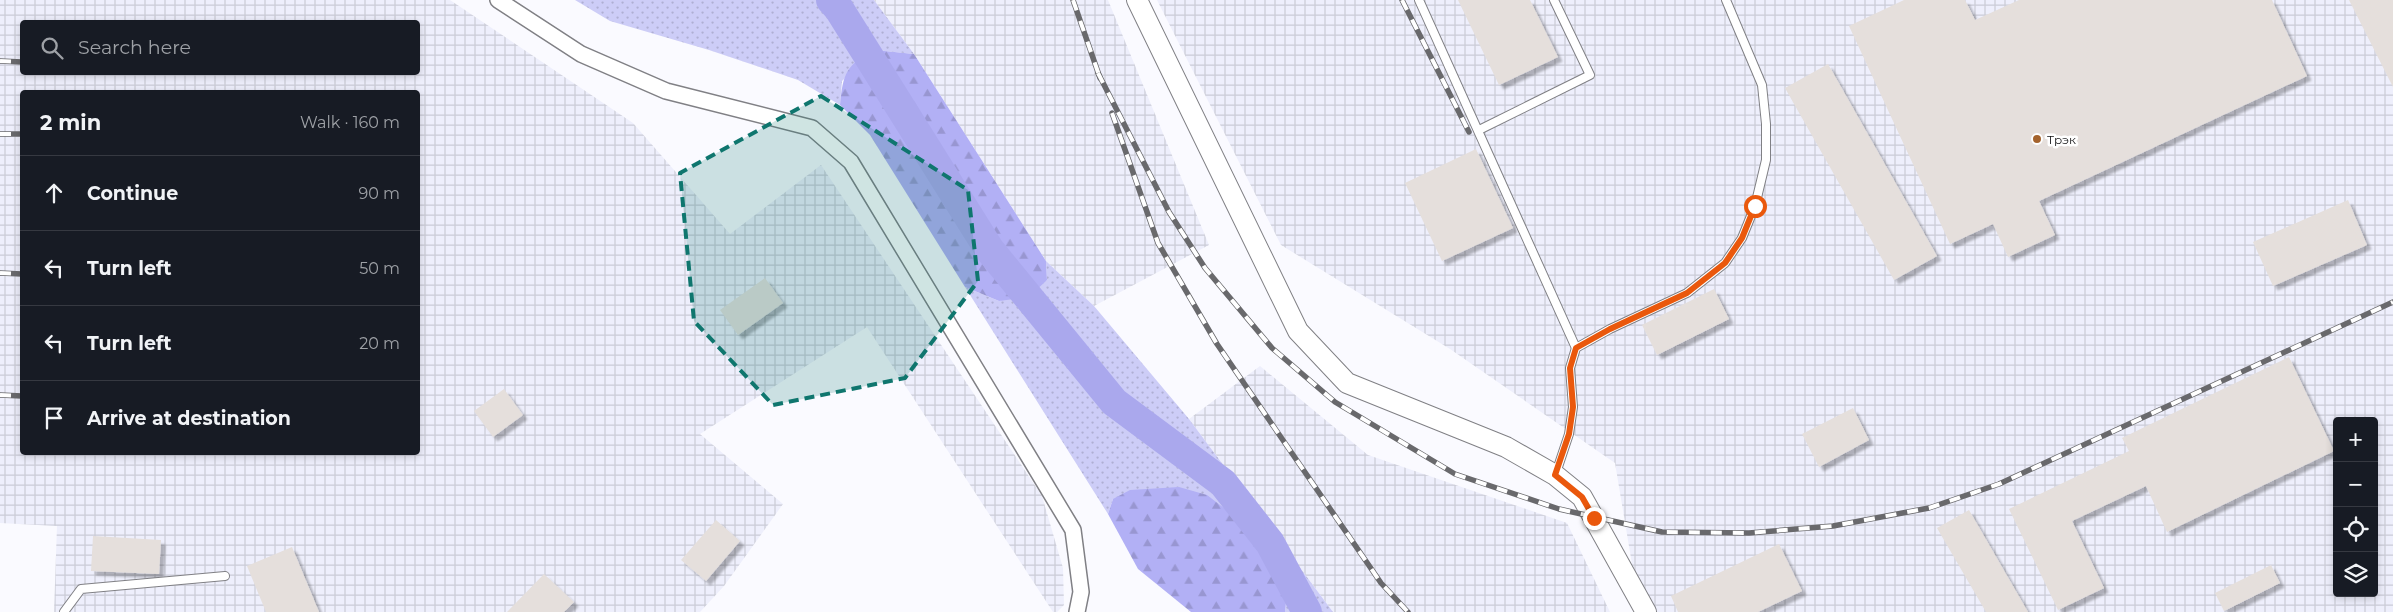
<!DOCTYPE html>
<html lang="en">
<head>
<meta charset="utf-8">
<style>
	body { margin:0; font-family:Montserrat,sans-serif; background:#242831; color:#f1f3f6 }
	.controls { position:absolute; right:15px; bottom:15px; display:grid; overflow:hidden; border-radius:5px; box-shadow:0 2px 8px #0003 }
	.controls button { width:45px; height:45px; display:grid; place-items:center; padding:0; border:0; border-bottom:1px solid #363941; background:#171b24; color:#f1f3f6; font:25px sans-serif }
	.stop { position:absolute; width:15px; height:15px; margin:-11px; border:4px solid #ea580c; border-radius:50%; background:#fff }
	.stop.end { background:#ea580c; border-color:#fff; box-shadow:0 1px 5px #0008 }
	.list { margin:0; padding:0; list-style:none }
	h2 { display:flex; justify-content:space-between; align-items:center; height:65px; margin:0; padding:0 20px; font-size:21px }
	h2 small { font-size:16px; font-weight:400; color:#9ea1a6 }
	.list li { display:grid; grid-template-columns:32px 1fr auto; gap:15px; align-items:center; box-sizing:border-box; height:75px; padding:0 20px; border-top:1px solid #363941 }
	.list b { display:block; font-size:19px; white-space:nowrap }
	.list em { font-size:16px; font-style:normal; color:#9ea1a6 }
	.icon { flex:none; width:28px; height:28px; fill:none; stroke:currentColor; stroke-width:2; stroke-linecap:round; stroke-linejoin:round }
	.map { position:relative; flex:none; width:2393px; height:612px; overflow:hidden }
	.search { position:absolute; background:#171b24; box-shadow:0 2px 8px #0003; left:20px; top:20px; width:400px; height:55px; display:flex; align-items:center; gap:12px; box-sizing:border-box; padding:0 18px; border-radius:5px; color:#9ea1a6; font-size:19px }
	.panel { position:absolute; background:#171b24; box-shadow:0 2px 8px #0003; left:20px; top:90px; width:400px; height:365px; border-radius:5px }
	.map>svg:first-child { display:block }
</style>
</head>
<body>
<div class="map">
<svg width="2393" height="612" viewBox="0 0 2393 612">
	<defs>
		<pattern id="industrial-grid" width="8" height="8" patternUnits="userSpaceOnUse" patternTransform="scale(1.25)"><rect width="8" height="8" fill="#eeeffc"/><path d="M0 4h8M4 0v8" fill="none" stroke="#cbccd7"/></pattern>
		<pattern id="grass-dots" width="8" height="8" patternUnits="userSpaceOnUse" patternTransform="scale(1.25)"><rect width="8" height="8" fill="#cdcdf7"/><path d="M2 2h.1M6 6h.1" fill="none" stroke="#afafd3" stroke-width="1.8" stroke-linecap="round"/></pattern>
		<pattern id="forest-firs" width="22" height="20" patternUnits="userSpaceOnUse" patternTransform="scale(1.25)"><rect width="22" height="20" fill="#b2b0f5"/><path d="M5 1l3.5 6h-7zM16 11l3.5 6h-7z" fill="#9896d1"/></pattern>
		<filter id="shadow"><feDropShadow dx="4.5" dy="4.5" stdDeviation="1" flood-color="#0004"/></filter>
	</defs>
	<rect width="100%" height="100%" fill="#fafaff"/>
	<g fill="url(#industrial-grid)" fill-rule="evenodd">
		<path d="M0 0H450L633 123 730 234 821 165 1042 496 1063 568 1064 605 1057 612H1053L867 327 700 434 783 504 724 586 700 612H54L57 526 0 523ZM22 22H418V72H22ZM22 92H418V452H22Z"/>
		<path d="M874 0H1108L1209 245 1094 306 1046 261 914 54Z"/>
		<path d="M1157 0H2393V612H1657L1634 576 1615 463 1450 349 1281 245ZM2337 421H2374V593H2337Z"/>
		<path d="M1260 366 1368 455 1567 523 1610 612H1333L1189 419Z"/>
	</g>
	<g fill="url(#grass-dots)">
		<path d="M575 0H874L914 54 875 50 842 81 840 105 798 80 709 50 610 21Z"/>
		<path d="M1046 261 1094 306 1189 419 1333 612H1285L1287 594 1113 499 1108 514 965 287 999 301 1047 280Z"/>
	</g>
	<g fill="url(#forest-firs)">
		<path d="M875 50 914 54 1046 261 1047 280 1029 297 999 301 965 287 870 135 840 105C843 74 846 64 875 50Z"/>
		<path d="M1179 487 1207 495 1241 521 1273 566 1287 594 1285 612H1191L1138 569 1108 514 1113 499 1130 490Z"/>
	</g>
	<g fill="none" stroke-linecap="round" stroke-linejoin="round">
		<path stroke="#aaa8ed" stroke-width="30" d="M831 0 839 9 989 249 1114 402 1223 483 1270 543 1307 612"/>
	</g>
	<g fill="#e5dfdc" filter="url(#shadow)">
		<path d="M1458 0H1530L1558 57 1499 85Z"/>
		<path d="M1904 0H1965L1975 20 2019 0H2272L2307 76 2039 201 2055 235 2008 257 1993 224 1950 244 1849 26Z"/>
		<path d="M2349 0H2393V87Z"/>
		<path d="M1828 64 1937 256 1894 280 1785 88Z"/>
		<path d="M1476 149 1513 228 1442 261 1405 183Z"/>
		<path d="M2348 200 2367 245 2273 286 2253 242Z"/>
		<path d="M765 278 783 303 738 335 720 310Z"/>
		<path d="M1714 289 1729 319 1657 355 1642 325Z"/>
		<path d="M2289 357 2334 451 2167 532 2146 486 2072 521 2104 588 2058 610 2009 509 2129 451 2122 438Z"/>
		<path d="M504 389 523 415 493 437 474 411Z"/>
		<path d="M1853 408 1869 440 1819 467 1802 434Z"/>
		<path d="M1969 510 2028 612H1986L1937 528Z"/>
		<path d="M716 520 740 541 706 581 681 560Z"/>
		<path d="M93 536 161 540 159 574 91 571Z"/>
		<path d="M1779 544 1802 591 1758 612H1678L1671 596Z"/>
		<path d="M292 547 319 612H266L247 566Z"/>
		<path d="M2271 565 2280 583 2224 611 2215 593Z"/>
		<path d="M544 574 574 602 564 612H507Z"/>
	</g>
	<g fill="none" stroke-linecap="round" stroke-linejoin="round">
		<g stroke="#808085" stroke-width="10">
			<g id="service">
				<path d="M1419 0 1576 348"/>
				<path d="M1479 130 1590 75 1554 0"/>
				<path d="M1556 473 1569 434 1573 407 1570 368 1576 348 1610 329 1687 293 1725 263 1742 238 1755 206 1766 160V124L1762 85 1726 0"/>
				<path d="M64 612 81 589 225 576"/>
			</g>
		</g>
		<g stroke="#808085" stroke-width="18">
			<path id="minor" d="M498 0 581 54 666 91 812 128 851 162 1073 530 1081 592 1077 612"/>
		</g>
		<g stroke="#808085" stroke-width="22">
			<path id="tertiary" d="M1137 0 1298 331 1347 383 1506 447 1555 475 1582 497 1646 612"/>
		</g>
		<use href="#service" stroke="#fff" stroke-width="8"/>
		<use href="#minor" stroke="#fff" stroke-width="15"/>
		<use href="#tertiary" stroke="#fff" stroke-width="20"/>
		<g stroke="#69696c" stroke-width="5.5">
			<g id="rail">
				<path d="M1073 0 1100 78"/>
				<path d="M1402 0 1469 132"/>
				<path d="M0 61 22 62"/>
				<path d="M1098 73 1169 212 1205 268 1272 348 1335 402 1455 474 1559 509 1662 532 1749 533 1833 526 1929 508 1999 484 2393 302"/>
				<path d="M1112 113 1158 243 1217 344 1381 583 1408 612"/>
				<path d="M0 134H22"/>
				<path d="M0 273 22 274"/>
				<path d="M0 395 22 396"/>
			</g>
		</g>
		<use href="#rail" stroke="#fff" stroke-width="4" stroke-dasharray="11" stroke-linecap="butt"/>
	</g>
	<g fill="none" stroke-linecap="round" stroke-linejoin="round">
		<path stroke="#ea580c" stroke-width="6" d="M1594 518 1582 497 1555 475 1569 434 1573 407 1570 368 1576 348 1610 329 1687 293 1725 263 1742 238 1755 206"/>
	</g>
	<path fill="#0f766e" fill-opacity="0.2" stroke="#0f766e" stroke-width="4" stroke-dasharray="10 6" stroke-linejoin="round" d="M821 96 968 190 978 281 905 378 773 405 694 321 680 173Z"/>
	<circle fill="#a4632d" stroke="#fff" stroke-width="2" cx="2037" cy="139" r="5"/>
	<g text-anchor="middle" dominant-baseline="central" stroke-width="5" stroke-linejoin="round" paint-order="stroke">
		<g font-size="12" fill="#101012" stroke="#fff" text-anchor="start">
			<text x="2047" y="139">Трэк</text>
		</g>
	</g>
</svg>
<div class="controls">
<button>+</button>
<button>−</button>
<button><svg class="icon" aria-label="locate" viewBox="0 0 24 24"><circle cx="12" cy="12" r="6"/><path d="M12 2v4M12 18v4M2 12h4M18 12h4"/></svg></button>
<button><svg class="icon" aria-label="layers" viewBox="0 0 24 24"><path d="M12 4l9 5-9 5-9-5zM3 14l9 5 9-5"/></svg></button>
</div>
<div class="stop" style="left:1755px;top:206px"></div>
<div class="stop end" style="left:1594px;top:518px"></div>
<div class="search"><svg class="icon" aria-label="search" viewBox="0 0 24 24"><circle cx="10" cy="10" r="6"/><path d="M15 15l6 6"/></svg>Search here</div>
<section class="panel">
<h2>2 min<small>Walk · 160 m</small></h2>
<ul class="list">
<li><svg class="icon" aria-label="ahead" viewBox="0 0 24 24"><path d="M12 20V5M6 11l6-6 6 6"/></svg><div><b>Continue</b></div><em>90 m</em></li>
<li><svg class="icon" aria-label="left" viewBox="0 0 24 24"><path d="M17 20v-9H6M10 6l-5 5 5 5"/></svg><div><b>Turn left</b></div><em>50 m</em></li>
<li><svg class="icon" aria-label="left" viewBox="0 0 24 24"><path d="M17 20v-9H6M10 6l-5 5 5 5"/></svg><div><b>Turn left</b></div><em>20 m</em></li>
<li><svg class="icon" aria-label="arrive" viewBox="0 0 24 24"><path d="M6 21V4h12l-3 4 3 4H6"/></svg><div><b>Arrive at destination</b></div></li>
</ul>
</section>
</div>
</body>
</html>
